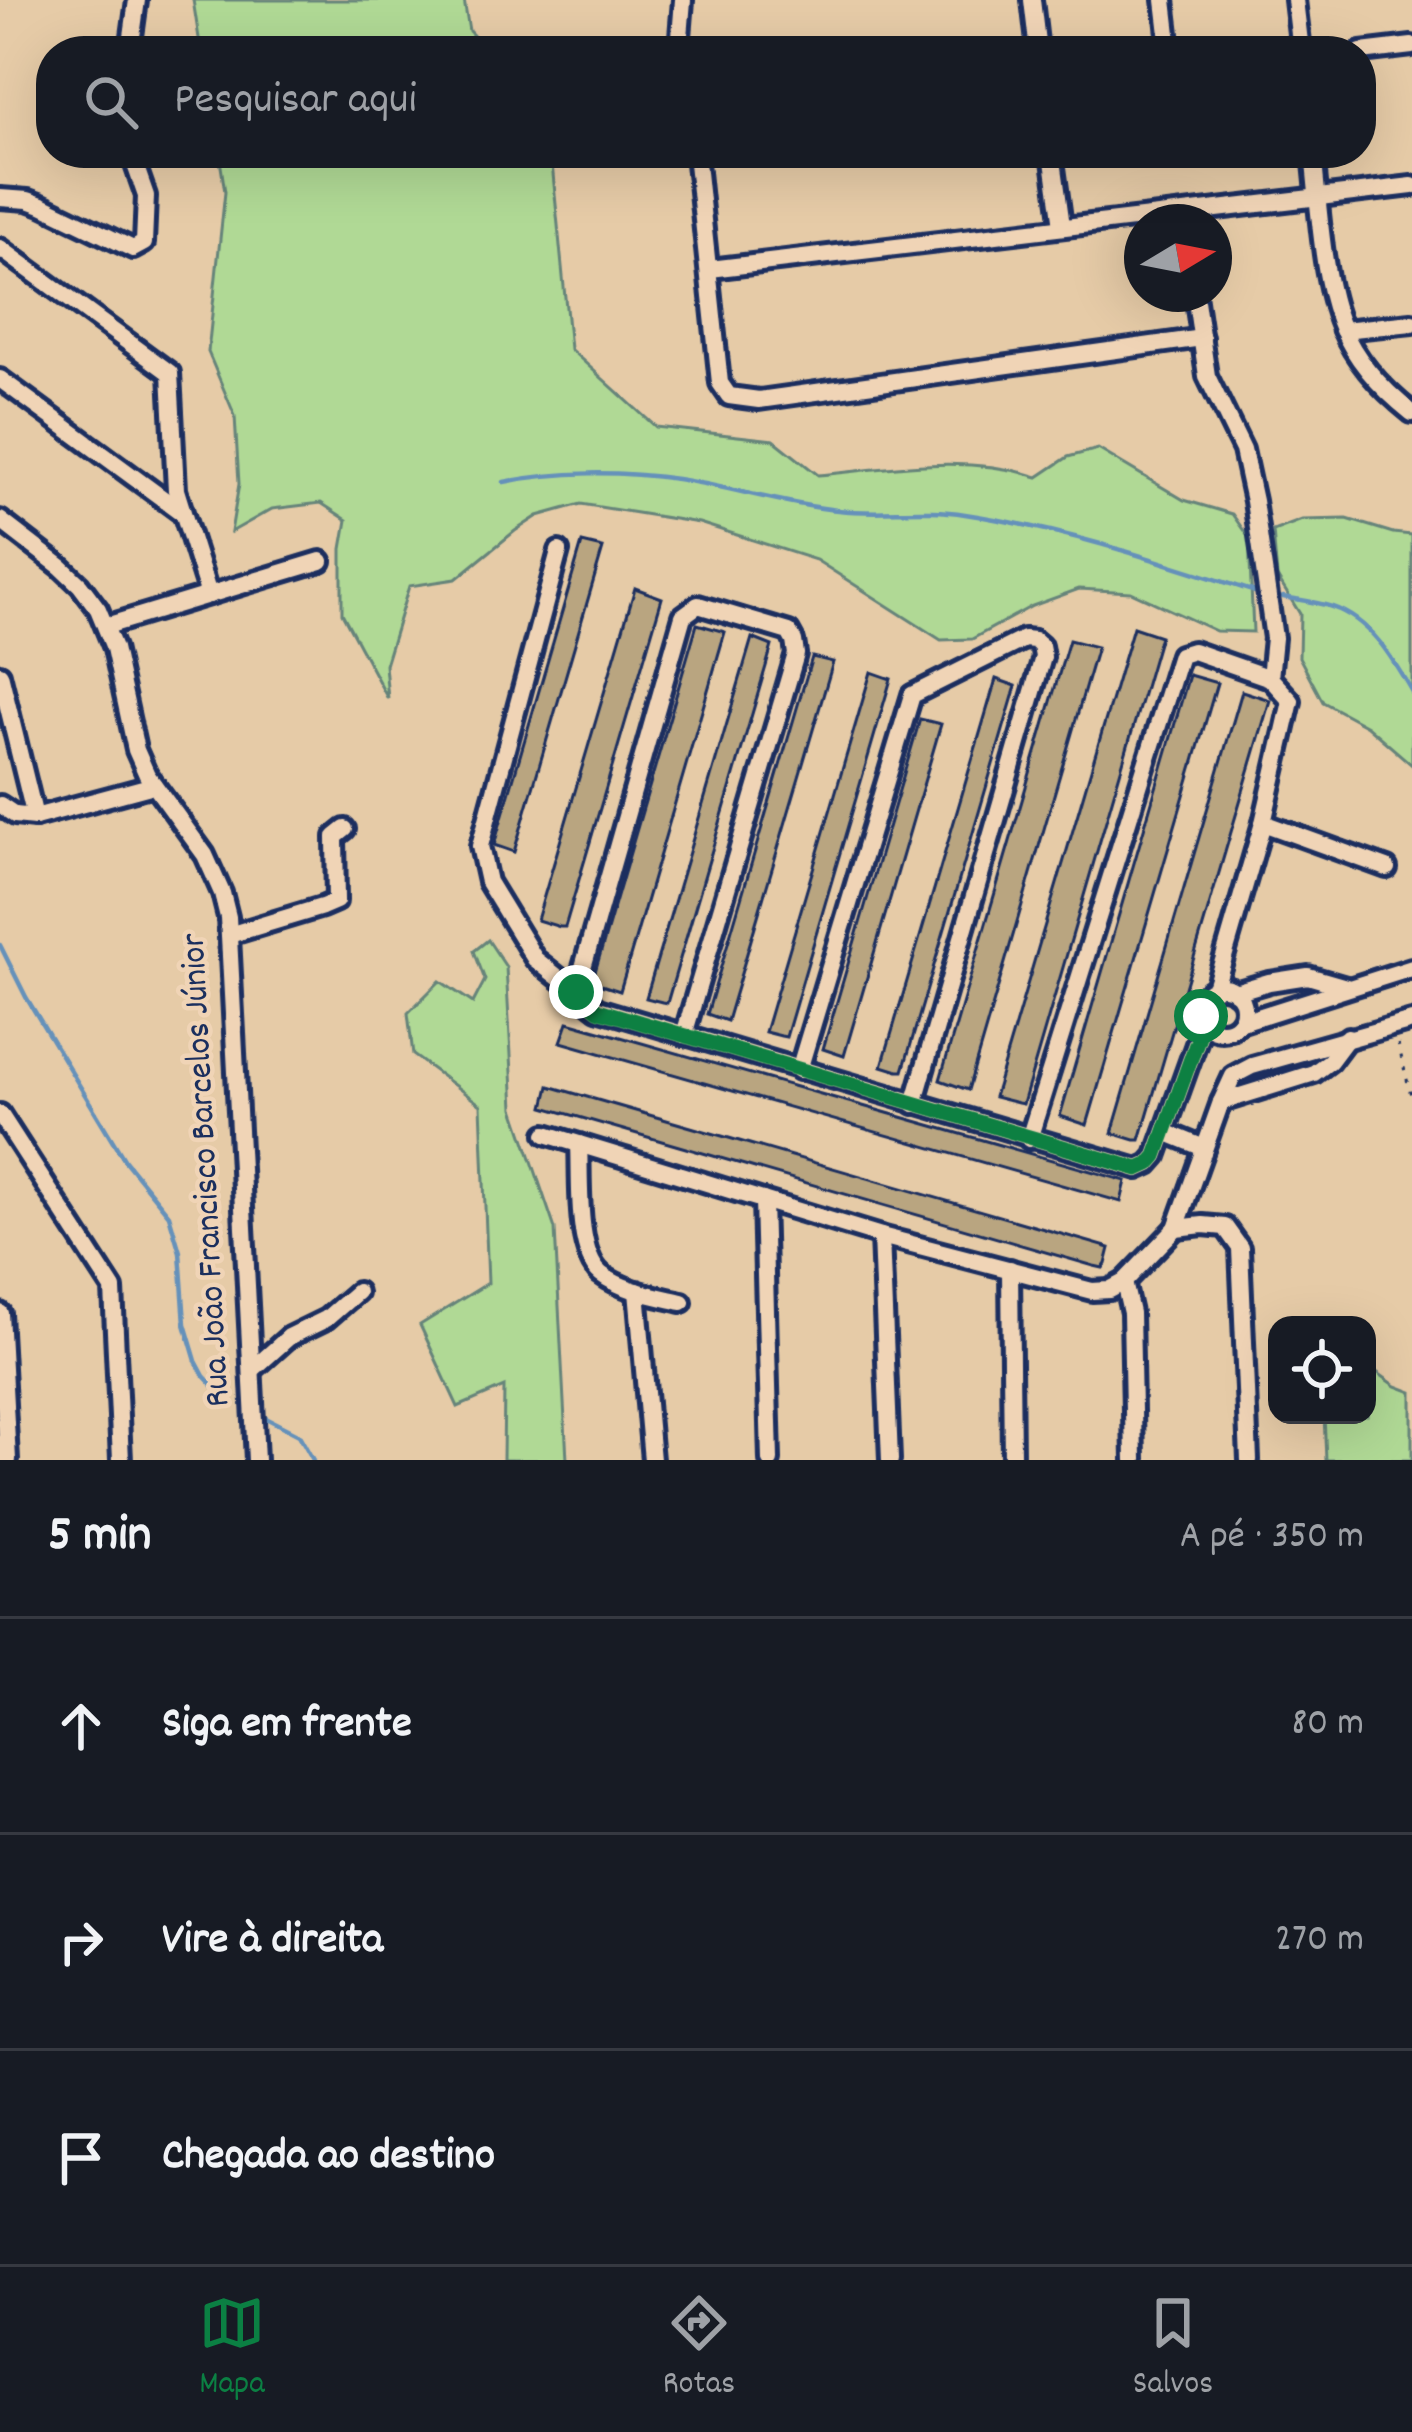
<!DOCTYPE html>
<html lang="pt">
<head>
<meta charset="utf-8">
<style>
	body { margin:0; font-family:Dekko,sans-serif; background:#242831; color:#f1f3f6 }
	.controls { position:absolute; right:36px; bottom:36px; display:grid; overflow:hidden; border-radius:24px; box-shadow:0 12px 48px #0002 }
	.controls button { width:108px; height:108px; display:grid; place-items:center; padding:0; border:0; border-bottom:3px solid #363941; background:#171b24; color:#f1f3f6; font:60px sans-serif }
	.compass { position:absolute; left:1124px; top:204px; width:108px; height:108px; border-radius:50%; background:#171b24; box-shadow:0 12px 48px #0002; rotate:80deg }
	.stop { position:absolute; width:36px; height:36px; margin:-27px; border:9px solid #0b8043; border-radius:50%; background:#fff }
	.stop.end { background:#0b8043; border-color:#fff; box-shadow:0 3px 12px #0008 }
	.list { margin:0; padding:0; list-style:none }
	h2 { display:flex; justify-content:space-between; align-items:center; height:156px; margin:0; padding:0 48px; font-size:51px }
	h2 small { font-size:39px; font-weight:400; color:#9ea1a6 }
	.list li { display:grid; grid-template-columns:78px 1fr auto; gap:36px; align-items:center; box-sizing:border-box; height:216px; padding:0 48px; border-top:3px solid #363941 }
	.list b { display:block; font-size:45px; white-space:nowrap }
	.list em { font-size:39px; font-style:normal; color:#9ea1a6 }
	.icon { flex:none; width:66px; height:66px; fill:none; stroke:currentColor; stroke-width:2; stroke-linecap:round; stroke-linejoin:round }
	.map { position:relative; flex:none; width:1412px; height:1460px; overflow:hidden }
	.search { position:absolute; background:#171b24; box-shadow:0 12px 48px #0002; left:36px; right:36px; top:36px; height:132px; display:flex; align-items:center; gap:30px; box-sizing:border-box; padding:0 42px; border-radius:48px; color:#9ea1a6; font-size:45px }
	.sheet { height:804px; background:#171b24 }
	nav { display:flex; justify-content:space-around; align-items:center; box-sizing:border-box; height:168px; border-top:3px solid #363941; background:#171b24; font-size:33px; color:#9ea1a6 }
	nav a { display:grid; justify-items:center; gap:6px }
	nav .on { color:#0b8043 }
	.map>svg:first-child { display:block }
</style>
</head>
<body>
<div class="map">
<svg width="1412" height="1460" viewBox="0 0 1412 1460">
	<rect width="100%" height="100%" fill="#e6cba7"/>
	<filter id="ink" filterUnits="userSpaceOnUse"><feTurbulence type="fractalNoise" baseFrequency=".00833" numOctaves="2"/><feDisplacementMap in="SourceGraphic" scale="24" xChannelSelector="R" yChannelSelector="G"/><feConvolveMatrix kernelMatrix="1 2 1 2 8 2 1 2 1" color-interpolation-filters="sRGB"/></filter>
	<g filter="url(#ink)">
		<g fill="#b0d995" stroke="#66847a" stroke-width="3">
			<path d="M193 0H464L469 31 488 51H201Z"/>
			<path d="M219 153H551L570 349 656 427 774 440 818 475C893 468 966 454 1038 477L1068 457 1098 449 1184 500 1232 514 1249 538 1253 632 1216 631 1131 592 1079 589 1032 606 972 639 941 640 816 560 699 523 581 504 538 516 515 531 456 579 409 586 385 665 388 699 342 613V549L347 520 321 503 272 509 231 532 239 484 235 416 208 352 225 192Z"/>
			<path d="M1347 519 1393 533 1412 535V765L1367 726 1323 702 1299 657 1300 614 1277 577 1273 531 1302 520Z"/>
			<path d="M488 940 506 967 514 1108 555 1229 567 1460H503L504 1387 458 1407 420 1325 488 1283 481 1105 413 1055 408 1013 440 981 473 1003 485 980 474 951Z"/>
			<path d="M1367 1365 1396 1386 1412 1392V1460H1326L1324 1415H1367Z"/>
		</g>
		<g fill="none" stroke-linecap="round" stroke-linejoin="round">
			<g stroke="#6591ba" stroke-width="4.5">
				<path d="M504 482C559 471 621 471 677 479 731 487 784 505 838 510 880 515 923 507 965 514 1064 529 1159 561 1255 592"/>
				<path d="M1283 597C1299 600 1317 602 1332 607 1371 620 1393 659 1412 692"/>
				<path d="M0 945 26 997 125 1161 169 1215 180 1252 185 1324 196 1361 204 1376 231 1405"/>
				<path d="M262 1416 299 1435 313 1460"/>
			</g>
		</g>
		<g fill="#b9a580" stroke="#1b2f5e" stroke-width="3">
			<path d="M582 543 603 548 514 852 494 845Z"/>
			<path d="M635 588 662 598 565 927H560L537 920Z"/>
			<path d="M697 624 725 632 620 991 592 982Z"/>
			<path d="M1133 627 1160 636 1023 1104 1018 1103 994 1097Z"/>
			<path d="M752 638 772 646 667 1003 662 1002 646 998Z"/>
			<path d="M1069 640 1097 647 968 1090 940 1080Z"/>
			<path d="M812 657 833 662 727 1021 707 1014Z"/>
			<path d="M871 672 891 679 786 1037 781 1036 765 1032Z"/>
			<path d="M1189 675 1217 683 1087 1125 1060 1116Z"/>
			<path d="M996 679 1016 686 903 1071H898L882 1066Z"/>
			<path d="M1242 691 1270 700 1140 1140H1135L1112 1133Z"/>
			<path d="M920 719 941 724 844 1056 823 1049Z"/>
			<path d="M568 1022 1126 1181 1121 1202 561 1042Z"/>
			<path d="M549 1086 1110 1248 1106 1264 1103 1268 1094 1266 544 1107Z"/>
		</g>
		<g fill="none" stroke-linecap="round" stroke-linejoin="round">
			<g stroke="#1b2f5e" stroke-width="26">
				<g id="minor">
					<path d="M1032 0 1038 51"/>
					<path d="M1164 0 1170 51"/>
					<path d="M1295 0 1301 51"/>
					<path d="M130 51 137 0"/>
					<path d="M682 51 680 37 683 0"/>
					<path d="M1361 52 1412 46"/>
					<path d="M696 153 720 383 729 396 759 400 1202 338"/>
					<path d="M1052 153 1062 226"/>
					<path d="M1313 153C1319 206 1322 279 1342 327 1356 362 1383 390 1412 413"/>
					<path d="M0 198 28 200 42 205 133 249 144 243 146 196 131 153"/>
					<path d="M0 248 170 373 176 490 209 595"/>
					<path d="M710 269 1412 186"/>
					<path d="M1195 294 1207 376 1243 450 1254 501 1274 638 1270 678"/>
					<path d="M1343 330 1412 323"/>
					<path d="M0 379 181 512"/>
					<path d="M0 520 61 567 80 585 98 609 114 648 136 750 147 775 205 855 222 893 228 917 256 1460"/>
					<path d="M559 551 480 846 488 882 535 959 598 1009 1138 1169 1149 1164 1156 1156 1204 1022"/>
					<path d="M106 626 321 561"/>
					<path d="M0 674 35 817"/>
					<path d="M0 805 15 815 35 817 154 785"/>
					<path d="M1263 823 1387 868"/>
					<path d="M229 935 322 907 336 901 335 837 345 829"/>
					<circle cx="1222" cy="1009" r="22"/>
					<path d="M576 992 683 616 698 605 789 632 794 641 796 654 684 1035"/>
					<path d="M1235 992 1269 982 1308 976 1346 987"/>
					<path d="M1239 1023 1412 968"/>
					<path d="M799 1070 912 695 1024 639 1034 640 1041 646 1043 657 914 1104"/>
					<path d="M1221 1102 1314 1073 1330 1061 1348 1037"/>
					<path d="M0 1114 113 1289 121 1460"/>
					<path d="M1165 1132 1204 1148"/>
					<path d="M546 1134 881 1236 1092 1291 1109 1290 1124 1282 1176 1228 1203 1225 1225 1227 1240 1248 1249 1460"/>
					<path d="M1029 1139 1180 655 1193 651 1270 678 1291 701 1263 823 1215 988"/>
					<path d="M579 1144C581 1176 575 1252 601 1274 623 1291 656 1296 682 1302"/>
					<path d="M763 1200 770 1460"/>
					<path d="M1176 1228 1221 1102 1233 1076 1252 1066 1412 1021"/>
					<path d="M881 1236 890 1460"/>
					<path d="M1010 1269 1012 1460"/>
					<path d="M1124 1282 1131 1313 1134 1460"/>
					<path d="M637 1291 652 1460"/>
					<path d="M0 1313 8 1460"/>
					<path d="M252 1370 289 1337 326 1319 357 1292"/>
				</g>
			</g>
			<path stroke="#1b2f5e" stroke-width="3" stroke-dasharray="3 9" stroke-linecap="butt" d="M1398 1044 1412 1099"/>
			<use href="#minor" stroke="#f0d4b6" stroke-width="16"/>
		</g>
	</g>
	<g fill="none" stroke-linecap="round" stroke-linejoin="round" filter="url(#ink)">
		<path stroke="#0b8043" stroke-width="15" d="M576 992 598 1010 1138 1169 1149 1164 1156 1156 1204 1022 1201 1016"/>
	</g>
	<g text-anchor="middle" dominant-baseline="central" stroke-width="9" stroke-linejoin="round" paint-order="stroke">
		<g font-size="36" fill="#1b2f5e" stroke="#f0d4b6">
			<text transform="translate(208 1170) rotate(-93)">Rua João Francisco Barcelos Júnior</text>
		</g>
	</g>
</svg>
<div class="controls">
<button><svg class="icon" aria-label="locate" viewBox="0 0 24 24"><circle cx="12" cy="12" r="6"/><path d="M12 2v4M12 18v4M2 12h4M18 12h4"/></svg></button>
</div>
<svg class="compass" viewBox="-18 -18 36 36"><path d="M0-13l5 13h-10z" fill="#e53935"/><path d="M0 13l5-13h-10z" fill="#9ea1a6"/></svg>
<div class="stop" style="left:1201px;top:1016px"></div>
<div class="stop end" style="left:576px;top:992px"></div>
<div class="search"><svg class="icon" aria-label="search" viewBox="0 0 24 24"><circle cx="10" cy="10" r="6"/><path d="M15 15l6 6"/></svg>Pesquisar aqui</div>
</div>
<section class="sheet">
<h2>5 min<small>A pé · 350 m</small></h2>
<ul class="list">
<li><svg class="icon" aria-label="ahead" viewBox="0 0 24 24"><path d="M12 20V5M6 11l6-6 6 6"/></svg><div><b>Siga em frente</b></div><em>80 m</em></li>
<li><svg class="icon" aria-label="right" viewBox="0 0 24 24"><path d="M7 20v-9h11M14 6l5 5-5 5"/></svg><div><b>Vire à direita</b></div><em>270 m</em></li>
<li><svg class="icon" aria-label="arrive" viewBox="0 0 24 24"><path d="M6 21V4h12l-3 4 3 4H6"/></svg><div><b>Chegada ao destino</b></div></li>
</ul>
</section>
<nav>
<a class="on"><svg class="icon" aria-label="map" viewBox="0 0 24 24"><path d="M3 6l6-2 6 2 6-2v14l-6 2-6-2-6 2zM9 4v14M15 6v14"/></svg>Mapa</a>
<a><svg class="icon" aria-label="directions" viewBox="0 0 24 24"><path d="M12 3l9 9-9 9-9-9zM9 14v-3h6M13 9l2 2-2 2"/></svg>Rotas</a>
<a><svg class="icon" aria-label="saved" viewBox="0 0 24 24"><path d="M7 4h10v16l-5-4-5 4z"/></svg>Salvos</a>
</nav>
</body>
</html>
